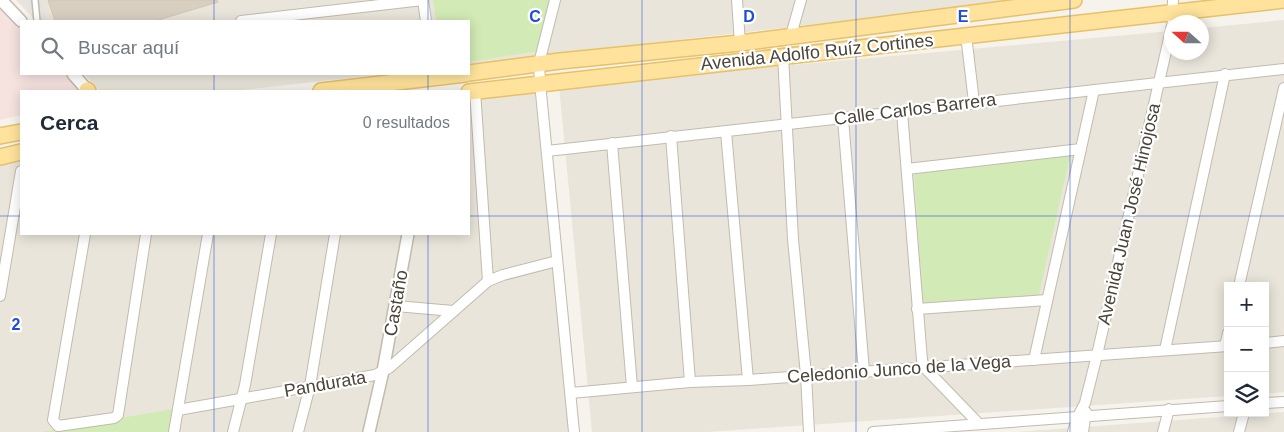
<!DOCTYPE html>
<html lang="es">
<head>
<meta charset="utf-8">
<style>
	body { margin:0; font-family:Arial,sans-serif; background:#f2f2f3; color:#1f2937 }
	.controls { position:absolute; right:15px; bottom:15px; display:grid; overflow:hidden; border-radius:0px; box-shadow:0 2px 12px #0003 }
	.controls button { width:45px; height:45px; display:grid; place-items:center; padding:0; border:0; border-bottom:1px solid #e0e1e3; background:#fff; color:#1f2937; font:25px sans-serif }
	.compass { position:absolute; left:1164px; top:15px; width:45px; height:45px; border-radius:50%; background:#fff; box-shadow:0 2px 12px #0003; rotate:291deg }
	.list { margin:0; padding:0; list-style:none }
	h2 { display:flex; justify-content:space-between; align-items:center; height:65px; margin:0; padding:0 20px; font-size:21px }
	h2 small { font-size:16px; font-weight:400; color:#747a83 }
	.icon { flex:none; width:28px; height:28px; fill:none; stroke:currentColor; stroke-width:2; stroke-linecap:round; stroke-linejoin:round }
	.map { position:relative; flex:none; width:1284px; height:432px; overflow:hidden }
	.search { position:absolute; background:#fff; box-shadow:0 2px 12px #0003; left:20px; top:20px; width:450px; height:55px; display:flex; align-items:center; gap:12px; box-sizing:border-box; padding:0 18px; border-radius:0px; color:#747a83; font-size:19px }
	.panel { position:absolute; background:#fff; box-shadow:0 2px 12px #0003; left:20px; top:90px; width:450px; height:145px; border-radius:0px }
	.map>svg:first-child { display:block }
</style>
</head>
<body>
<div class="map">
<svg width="1284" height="432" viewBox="0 0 1284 432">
	<rect width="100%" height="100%" fill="#f6f3ec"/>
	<g fill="#eae5da">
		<path d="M16 0H1024L469 64V21H36Z"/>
		<path d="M1284 20V392L1265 394V286H1228V396L707 432H592L559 86 1171 31 1172 52H1202V28Z"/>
		<path d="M84 74H385L233 91H100Z"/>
		<path d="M535 92 570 432H0V165L21 161V234H469V99Z"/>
		<path d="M1284 412V432H1017Z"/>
	</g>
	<path fill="#f6e3e0" d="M0 6 21 28V74H67L79 86 80 91H21V115L0 120Z"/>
	<g fill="#d2eab5">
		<path d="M433 0H549L538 51 469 62V21H436Z"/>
		<path d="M1070 156 1039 295 923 303 914 174Z"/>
		<path d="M172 409 169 432H41Z"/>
	</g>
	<path fill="#e5e3e0" d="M21 0H42L46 21H41Z"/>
	<path fill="#d8cfc1" stroke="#d3c7b4" d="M48 0H217L218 2 155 21H55Z"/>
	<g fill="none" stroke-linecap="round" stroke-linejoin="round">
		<g stroke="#c2bbae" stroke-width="8">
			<path id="service" d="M35 0 37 21"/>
		</g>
		<g stroke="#c2bbae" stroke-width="12">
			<g id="minor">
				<path d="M555 0 539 63 540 83 574 432"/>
				<path d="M737 0 740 43"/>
				<path d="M1172 19 1173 0"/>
				<path d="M241 21 423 0 426 21"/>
				<path d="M791 35 801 0"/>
				<path d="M966 35 974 102"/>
				<path d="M783 56 793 239 806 375 809 432"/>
				<path d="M475 91 488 281"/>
				<path d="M902 112 922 360 924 367 979 424"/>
				<path d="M843 119 864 371"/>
				<path d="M726 132 748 380"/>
				<path d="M671 136 690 382"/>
				<path d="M612 143 632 387"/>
				<path d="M547 151 1284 69"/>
				<path d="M907 169 1081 149"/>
				<path d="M85 234 53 420 58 426 114 418 118 415 146 234"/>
				<path d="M1239 286 1284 88"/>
				<path d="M0 296 21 171"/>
				<path d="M396 306 453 311"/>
				<path d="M917 309 1047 300"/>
				<path d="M1265 343 1284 341"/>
				<path d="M1225 346 1228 333"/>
				<path d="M1165 350 1225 74"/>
				<path d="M1034 360 1094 90"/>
				<path d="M571 393 690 382 748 380 1228 346"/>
				<path d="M1265 403 1284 402"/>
				<path d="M178 410 375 375 389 368 488 281 503 275 557 261"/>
				<path d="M174 432 208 234"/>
				<path d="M233 432 245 385 271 234"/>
				<path d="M298 432 310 386 335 234"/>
				<path d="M873 432 1228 406"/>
				<path d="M1073 432 1077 418 1085 403 1097 355 1172 25"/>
				<path d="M1083 432 1086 412"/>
				<path d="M1163 432 1169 409"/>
				<path d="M1239 432 1244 413"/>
			</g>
		</g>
		<g stroke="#c2bbae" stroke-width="14">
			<g id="tertiary">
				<path d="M1 0 21 21"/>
				<path d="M73 74 88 91"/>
				<path d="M369 432 383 371 408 234"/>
			</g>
		</g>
		<g stroke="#e6c16a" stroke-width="18">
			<g id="primary">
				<path d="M469 73 560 61 740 43 1074 0"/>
				<path d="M87 90 88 91"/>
				<path d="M321 91 465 74"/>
				<path d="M469 92 1284 0"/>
				<path d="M0 136 21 132"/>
				<path d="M0 157 21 152"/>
			</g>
		</g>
		<use href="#service" stroke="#fff" stroke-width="5"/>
		<use href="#minor" stroke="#fff" stroke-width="10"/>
		<use href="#tertiary" stroke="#fff" stroke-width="11"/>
		<use href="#primary" stroke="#ffe39c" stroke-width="15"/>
	</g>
	<path fill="none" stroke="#1d4ed8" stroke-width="1" stroke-opacity="0.55" d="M214 0V21M428 0V21M642 0V432M856 0V432M1070 0V432M214 74V91M428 74V91M0 216H21M469 216H1284M214 234V432M428 234V432"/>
	<g text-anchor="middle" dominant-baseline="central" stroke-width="4.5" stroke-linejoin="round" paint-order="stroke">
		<g font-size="18" fill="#4b4439" stroke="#fff">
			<text transform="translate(817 52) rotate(-6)">Avenida Adolfo Ruíz Cortines</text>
			<text transform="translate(915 109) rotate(-7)">Calle Carlos Barrera</text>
			<text transform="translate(1129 214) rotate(-77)">Avenida Juan José Hinojosa</text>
			<text transform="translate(396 303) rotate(-80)">Castaño</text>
			<text transform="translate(899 369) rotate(-4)">Celedonio Junco de la Vega</text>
			<text transform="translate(325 384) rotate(-10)">Pandurata</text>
		</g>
	</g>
	<g font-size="16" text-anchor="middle" font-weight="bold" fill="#1d4ed8" stroke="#fff" stroke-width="4.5" stroke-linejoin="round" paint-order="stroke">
		<text x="535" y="22">C</text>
		<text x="749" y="22">D</text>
		<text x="963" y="22">E</text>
		<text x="16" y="330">2</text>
	</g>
</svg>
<div class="controls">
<button>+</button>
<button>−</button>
<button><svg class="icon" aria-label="layers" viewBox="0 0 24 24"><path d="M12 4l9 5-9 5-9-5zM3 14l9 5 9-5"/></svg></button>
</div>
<svg class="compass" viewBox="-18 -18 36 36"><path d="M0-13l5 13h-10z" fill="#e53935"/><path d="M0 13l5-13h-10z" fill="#747a83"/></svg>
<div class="search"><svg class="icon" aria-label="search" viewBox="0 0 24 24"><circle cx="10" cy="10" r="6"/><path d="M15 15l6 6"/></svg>Buscar aquí</div>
<section class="panel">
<h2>Cerca<small>0 resultados</small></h2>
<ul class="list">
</ul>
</section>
</div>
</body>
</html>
